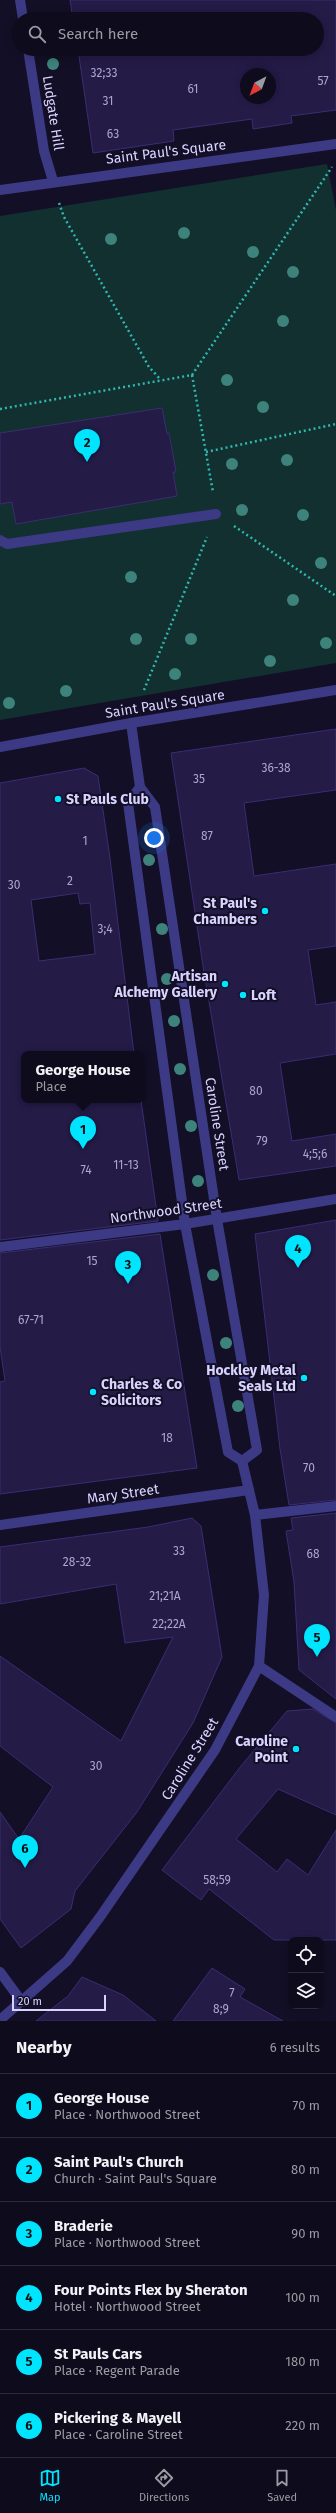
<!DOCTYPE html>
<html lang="en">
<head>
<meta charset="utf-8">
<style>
	body { margin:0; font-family:"Fira Sans",sans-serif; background:#1c1929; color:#f1f3f6 }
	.controls { position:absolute; right:12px; bottom:12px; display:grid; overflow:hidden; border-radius:8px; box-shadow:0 2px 10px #0003 }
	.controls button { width:36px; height:36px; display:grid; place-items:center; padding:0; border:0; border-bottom:1px solid #2e2b3b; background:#0e0b1c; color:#f1f3f6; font:20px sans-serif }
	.compass { position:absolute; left:240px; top:68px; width:36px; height:36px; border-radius:50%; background:#0e0b1c; box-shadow:0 2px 10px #0003; rotate:221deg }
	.scale { position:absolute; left:12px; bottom:10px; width:94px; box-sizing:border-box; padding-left:4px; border:2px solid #d9d4ff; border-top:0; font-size:11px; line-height:14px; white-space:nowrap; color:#d9d4ff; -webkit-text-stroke:3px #130f26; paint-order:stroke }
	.you { position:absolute; left:154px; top:838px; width:14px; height:14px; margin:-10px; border:3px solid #fff; border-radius:50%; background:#1a73e8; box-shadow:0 0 0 6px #1a73e833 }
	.badge { display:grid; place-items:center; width:26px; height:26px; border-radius:50%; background:#00e5ff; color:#111; font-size:13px; font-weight:700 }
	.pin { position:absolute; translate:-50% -33px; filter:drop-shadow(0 1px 2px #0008) }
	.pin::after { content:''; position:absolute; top:21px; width:14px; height:12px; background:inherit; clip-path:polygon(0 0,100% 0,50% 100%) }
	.popup { position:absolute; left:21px; top:1051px; width:124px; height:52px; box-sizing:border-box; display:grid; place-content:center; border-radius:8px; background:#0e0b1c; filter:drop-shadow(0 1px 3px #0005); font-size:13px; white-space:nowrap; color:#9b9ba3 }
	.popup b { font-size:15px; color:#f1f3f6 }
	.popup::after { content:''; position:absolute; left:50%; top:100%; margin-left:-8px; border:8px solid transparent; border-top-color:#0e0b1c }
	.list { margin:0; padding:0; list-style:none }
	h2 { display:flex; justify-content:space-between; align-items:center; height:52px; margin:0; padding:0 16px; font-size:17px }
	h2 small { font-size:13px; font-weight:400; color:#9b9ba3 }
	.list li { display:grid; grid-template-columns:26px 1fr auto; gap:12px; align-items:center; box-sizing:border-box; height:64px; padding:0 16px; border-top:1px solid #2e2b3b }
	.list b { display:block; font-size:15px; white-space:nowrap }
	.list p { margin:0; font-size:13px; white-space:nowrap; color:#9b9ba3 }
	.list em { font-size:13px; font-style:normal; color:#9b9ba3 }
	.icon { flex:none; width:22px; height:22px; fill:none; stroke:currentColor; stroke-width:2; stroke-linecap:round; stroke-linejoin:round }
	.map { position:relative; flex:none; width:336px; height:2021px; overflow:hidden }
	.search { position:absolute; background:#0e0b1c; box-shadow:0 2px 10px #0003; left:12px; right:12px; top:12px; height:44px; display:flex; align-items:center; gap:10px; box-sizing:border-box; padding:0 14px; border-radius:22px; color:#9b9ba3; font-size:15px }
	.sheet { height:436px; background:#0e0b1c }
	nav { display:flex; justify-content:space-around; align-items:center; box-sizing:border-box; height:56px; border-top:1px solid #2e2b3b; background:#0e0b1c; font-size:11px; color:#9b9ba3 }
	nav a { display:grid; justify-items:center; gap:2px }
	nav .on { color:#00e5ff }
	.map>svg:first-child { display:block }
</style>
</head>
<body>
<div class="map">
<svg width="336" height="2021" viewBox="0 0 336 2021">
	<rect width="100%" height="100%" fill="#130f26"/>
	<path fill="#12302f" d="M327 164 336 210V663L0 720V216Z"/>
	<g fill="#241b47" stroke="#3b2d73" fill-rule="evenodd">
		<path d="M70 0H336V110L291 116 292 123 253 129 252 119 173 130 174 141 93 153 78 49H317V19H73ZM246 74H270V98H246Z"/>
		<path d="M162 408 167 434 169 433 176 472H173L177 496 16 524 12 502 0 504V433Z"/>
		<path d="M336 729V790L244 803 254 876 336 864V946L308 950 316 1005 336 1002V1054L280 1063 292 1141 336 1134V1166L239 1180 203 966 171 753Z"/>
		<path d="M84 768 98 776 110 858 134 1054H24V1100H141L158 1221 0 1240V783ZM78 893 80 904 90 903 95 954 39 961 31 900Z"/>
		<path d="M336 1220V1500L289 1505 280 1449 255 1234Z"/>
		<path d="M160 1234 197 1468 0 1494V1382L5 1381 0 1347V1253Z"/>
		<path d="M336 1513V1699L299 1670 294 1582 286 1531 293 1530 291 1518Z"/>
		<path d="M192 1518 201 1526 222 1657 193 1723 137 1812 75 1891 71 1909 21 1948 0 1919V1812L19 1839 53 1787 0 1746V1656L121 1741 173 1637 125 1643 116 1584 0 1604V1547L148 1527Z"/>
		<path d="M313 1709 336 1723V1815L278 1789 236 1839 277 1872 287 1859 308 1875 336 1830V1940H274L209 1889 201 1900 162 1870 241 1766 287 1711Z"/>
		<path d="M212 1968 245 1989 240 1997 283 2021H173Z"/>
		<path d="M82 1977 123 1995 156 2021H36L68 1996Z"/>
	</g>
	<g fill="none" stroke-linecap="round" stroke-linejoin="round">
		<g stroke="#2fb8b0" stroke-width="2.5" stroke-dasharray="2 3" stroke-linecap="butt">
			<path d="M59 203 64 217 149 367 161 380"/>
			<path d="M192 375 332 167"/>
			<path d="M0 409 192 375 213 492"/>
			<path d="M206 452 336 424"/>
			<path d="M234 526 336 596"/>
			<path d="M144 690 207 537"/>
		</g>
		<path stroke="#3d3a85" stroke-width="10" d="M0 540 7 544 216 514"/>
		<g stroke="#3d3a85" stroke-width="10">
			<path d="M20 0 23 19"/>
			<path d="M28 49 44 151 53 181"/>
			<path d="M0 190 336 144"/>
			<path d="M131 723 140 787 155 807 217 1219 257 1450 242 1461"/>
			<path d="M0 747 131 723 336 690"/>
			<path d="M0 1247 185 1224 336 1199"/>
			<path d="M255 1515 336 1506"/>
			<path d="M0 1525 249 1490"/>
			<path d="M259 1666 336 1717"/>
			<path d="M0 1972 22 2002"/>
			<path d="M0 2020 67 1961 100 1917 215 1750 259 1666 264 1595 255 1515 242 1461 228 1452 185 1224 128 803 140 787"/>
		</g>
	</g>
	<g fill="#3d827b">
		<circle cx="53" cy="64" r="6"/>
		<circle cx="184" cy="233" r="6"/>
		<circle cx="111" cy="239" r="6"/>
		<circle cx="253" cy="252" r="6"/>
		<circle cx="293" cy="272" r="6"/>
		<circle cx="283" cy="321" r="6"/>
		<circle cx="227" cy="380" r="6"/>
		<circle cx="263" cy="407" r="6"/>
		<circle cx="287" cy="460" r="6"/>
		<circle cx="232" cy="464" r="6"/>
		<circle cx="242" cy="510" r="6"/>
		<circle cx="303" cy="515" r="6"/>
		<circle cx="321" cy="563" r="6"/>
		<circle cx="131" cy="577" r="6"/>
		<circle cx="293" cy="600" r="6"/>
		<circle cx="136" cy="639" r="6"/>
		<circle cx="191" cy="639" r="6"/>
		<circle cx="326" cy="643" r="6"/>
		<circle cx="270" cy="661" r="6"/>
		<circle cx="175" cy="674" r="6"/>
		<circle cx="66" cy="691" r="6"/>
		<circle cx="9" cy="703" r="6"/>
		<circle cx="149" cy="860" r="6"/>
		<circle cx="162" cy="929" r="6"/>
		<circle cx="167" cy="979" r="6"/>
		<circle cx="174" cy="1021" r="6"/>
		<circle cx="180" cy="1069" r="6"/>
		<circle cx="191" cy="1126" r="6"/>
		<circle cx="198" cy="1181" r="6"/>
		<circle cx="213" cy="1275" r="6"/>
		<circle cx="226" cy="1343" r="6"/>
		<circle cx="238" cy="1406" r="6"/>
	</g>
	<g fill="#00e5ff" stroke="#130f26" stroke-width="1.5">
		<circle cx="58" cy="799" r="4"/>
		<circle cx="265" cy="911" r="4"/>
		<circle cx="225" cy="984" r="4"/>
		<circle cx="243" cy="995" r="4"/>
		<circle cx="304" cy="1378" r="4"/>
		<circle cx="93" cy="1392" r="4"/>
		<circle cx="296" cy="1749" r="4"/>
	</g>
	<g text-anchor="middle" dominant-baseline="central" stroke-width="4" stroke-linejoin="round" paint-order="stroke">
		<g font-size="12" fill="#aca6d1">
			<text x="104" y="73">32;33</text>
			<text x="323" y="81">57</text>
			<text x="193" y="89">61</text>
			<text x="108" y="101">31</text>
			<text x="113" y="134">63</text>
			<text x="276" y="768">36-38</text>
			<text x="199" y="779">35</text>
			<text x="207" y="836">87</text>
			<text x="85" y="841">1</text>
			<text x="70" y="881">2</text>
			<text x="14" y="885">30</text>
			<text x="105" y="929">3;4</text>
			<text x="256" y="1091">80</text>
			<text x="262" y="1141">79</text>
			<text x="315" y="1154">4;5;6</text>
			<text x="126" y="1165">11-13</text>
			<text x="86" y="1170">74</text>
			<text x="92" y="1261">15</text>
			<text x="31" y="1320">67-71</text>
			<text x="167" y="1438">18</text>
			<text x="309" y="1468">70</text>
			<text x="179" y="1551">33</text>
			<text x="313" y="1554">68</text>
			<text x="77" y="1562">28-32</text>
			<text x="165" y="1596">21;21A</text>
			<text x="169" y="1624">22;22A</text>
			<text x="96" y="1766">30</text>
			<text x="217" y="1880">58;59</text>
			<text x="232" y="1993">7</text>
			<text x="221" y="2009">8;9</text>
		</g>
		<g font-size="14" fill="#d9d4ff" stroke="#130f26">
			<text transform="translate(53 113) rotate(81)">Ludgate Hill</text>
			<text transform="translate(166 152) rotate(-7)">Saint Paul's Square</text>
			<text transform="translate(165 704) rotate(-9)">Saint Paul's Square</text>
			<text transform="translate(217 1124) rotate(81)">Caroline Street</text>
			<text transform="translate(166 1211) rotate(-8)">Northwood Street</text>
			<text transform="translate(123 1494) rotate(-8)">Mary Street</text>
			<text transform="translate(190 1759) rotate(-58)">Caroline Street</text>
		</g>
		<g font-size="14" font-weight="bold" fill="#d9d4ff" stroke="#130f26" text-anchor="end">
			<text x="66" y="799" text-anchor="start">St Pauls Club</text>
			<text x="257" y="903">St Paul's<tspan x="257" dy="16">Chambers</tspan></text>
			<text x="217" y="976">Artisan<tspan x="217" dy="16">Alchemy Gallery</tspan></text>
			<text x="251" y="995" text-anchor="start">Loft</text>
			<text x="296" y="1370">Hockley Metal<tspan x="296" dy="16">Seals Ltd</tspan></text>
			<text x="101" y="1384" text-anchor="start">Charles &amp; Co<tspan x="101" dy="16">Solicitors</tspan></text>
			<text x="288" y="1741">Caroline<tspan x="288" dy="16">Point</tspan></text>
		</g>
	</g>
</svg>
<div class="controls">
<button><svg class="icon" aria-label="locate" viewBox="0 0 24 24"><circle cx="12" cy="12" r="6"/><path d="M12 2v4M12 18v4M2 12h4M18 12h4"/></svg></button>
<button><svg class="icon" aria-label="layers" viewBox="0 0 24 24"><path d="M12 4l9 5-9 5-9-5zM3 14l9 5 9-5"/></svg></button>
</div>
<svg class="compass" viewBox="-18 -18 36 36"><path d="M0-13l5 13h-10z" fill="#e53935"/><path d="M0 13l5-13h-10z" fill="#9b9ba3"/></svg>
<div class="scale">20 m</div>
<div class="you"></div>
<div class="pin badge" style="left:83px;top:1149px">1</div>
<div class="popup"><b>George House</b>Place</div>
<div class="pin badge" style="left:87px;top:462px">2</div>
<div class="pin badge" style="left:128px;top:1284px">3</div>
<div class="pin badge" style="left:298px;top:1268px">4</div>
<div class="pin badge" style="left:317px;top:1657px">5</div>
<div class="pin badge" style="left:25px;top:1868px">6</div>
<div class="search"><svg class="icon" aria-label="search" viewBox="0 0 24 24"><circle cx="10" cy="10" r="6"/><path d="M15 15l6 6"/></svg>Search here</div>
</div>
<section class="sheet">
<h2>Nearby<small>6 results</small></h2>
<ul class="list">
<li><span class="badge">1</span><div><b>George House</b><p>Place · Northwood Street</p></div><em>70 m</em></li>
<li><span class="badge">2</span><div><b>Saint Paul's Church</b><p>Church · Saint Paul's Square</p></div><em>80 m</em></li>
<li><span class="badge">3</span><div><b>Braderie</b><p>Place · Northwood Street</p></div><em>90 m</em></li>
<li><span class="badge">4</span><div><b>Four Points Flex by Sheraton</b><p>Hotel · Northwood Street</p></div><em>100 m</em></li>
<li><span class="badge">5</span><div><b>St Pauls Cars</b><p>Place · Regent Parade</p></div><em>180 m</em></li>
<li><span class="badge">6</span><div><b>Pickering &amp; Mayell</b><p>Place · Caroline Street</p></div><em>220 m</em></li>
</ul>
</section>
<nav>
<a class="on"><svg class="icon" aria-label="map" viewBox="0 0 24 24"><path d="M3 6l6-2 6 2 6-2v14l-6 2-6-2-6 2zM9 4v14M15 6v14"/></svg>Map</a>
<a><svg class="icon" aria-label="directions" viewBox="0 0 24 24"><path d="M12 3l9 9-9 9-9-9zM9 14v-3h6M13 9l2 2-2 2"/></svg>Directions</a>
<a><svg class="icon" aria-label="saved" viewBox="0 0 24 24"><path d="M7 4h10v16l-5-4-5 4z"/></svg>Saved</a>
</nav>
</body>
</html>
